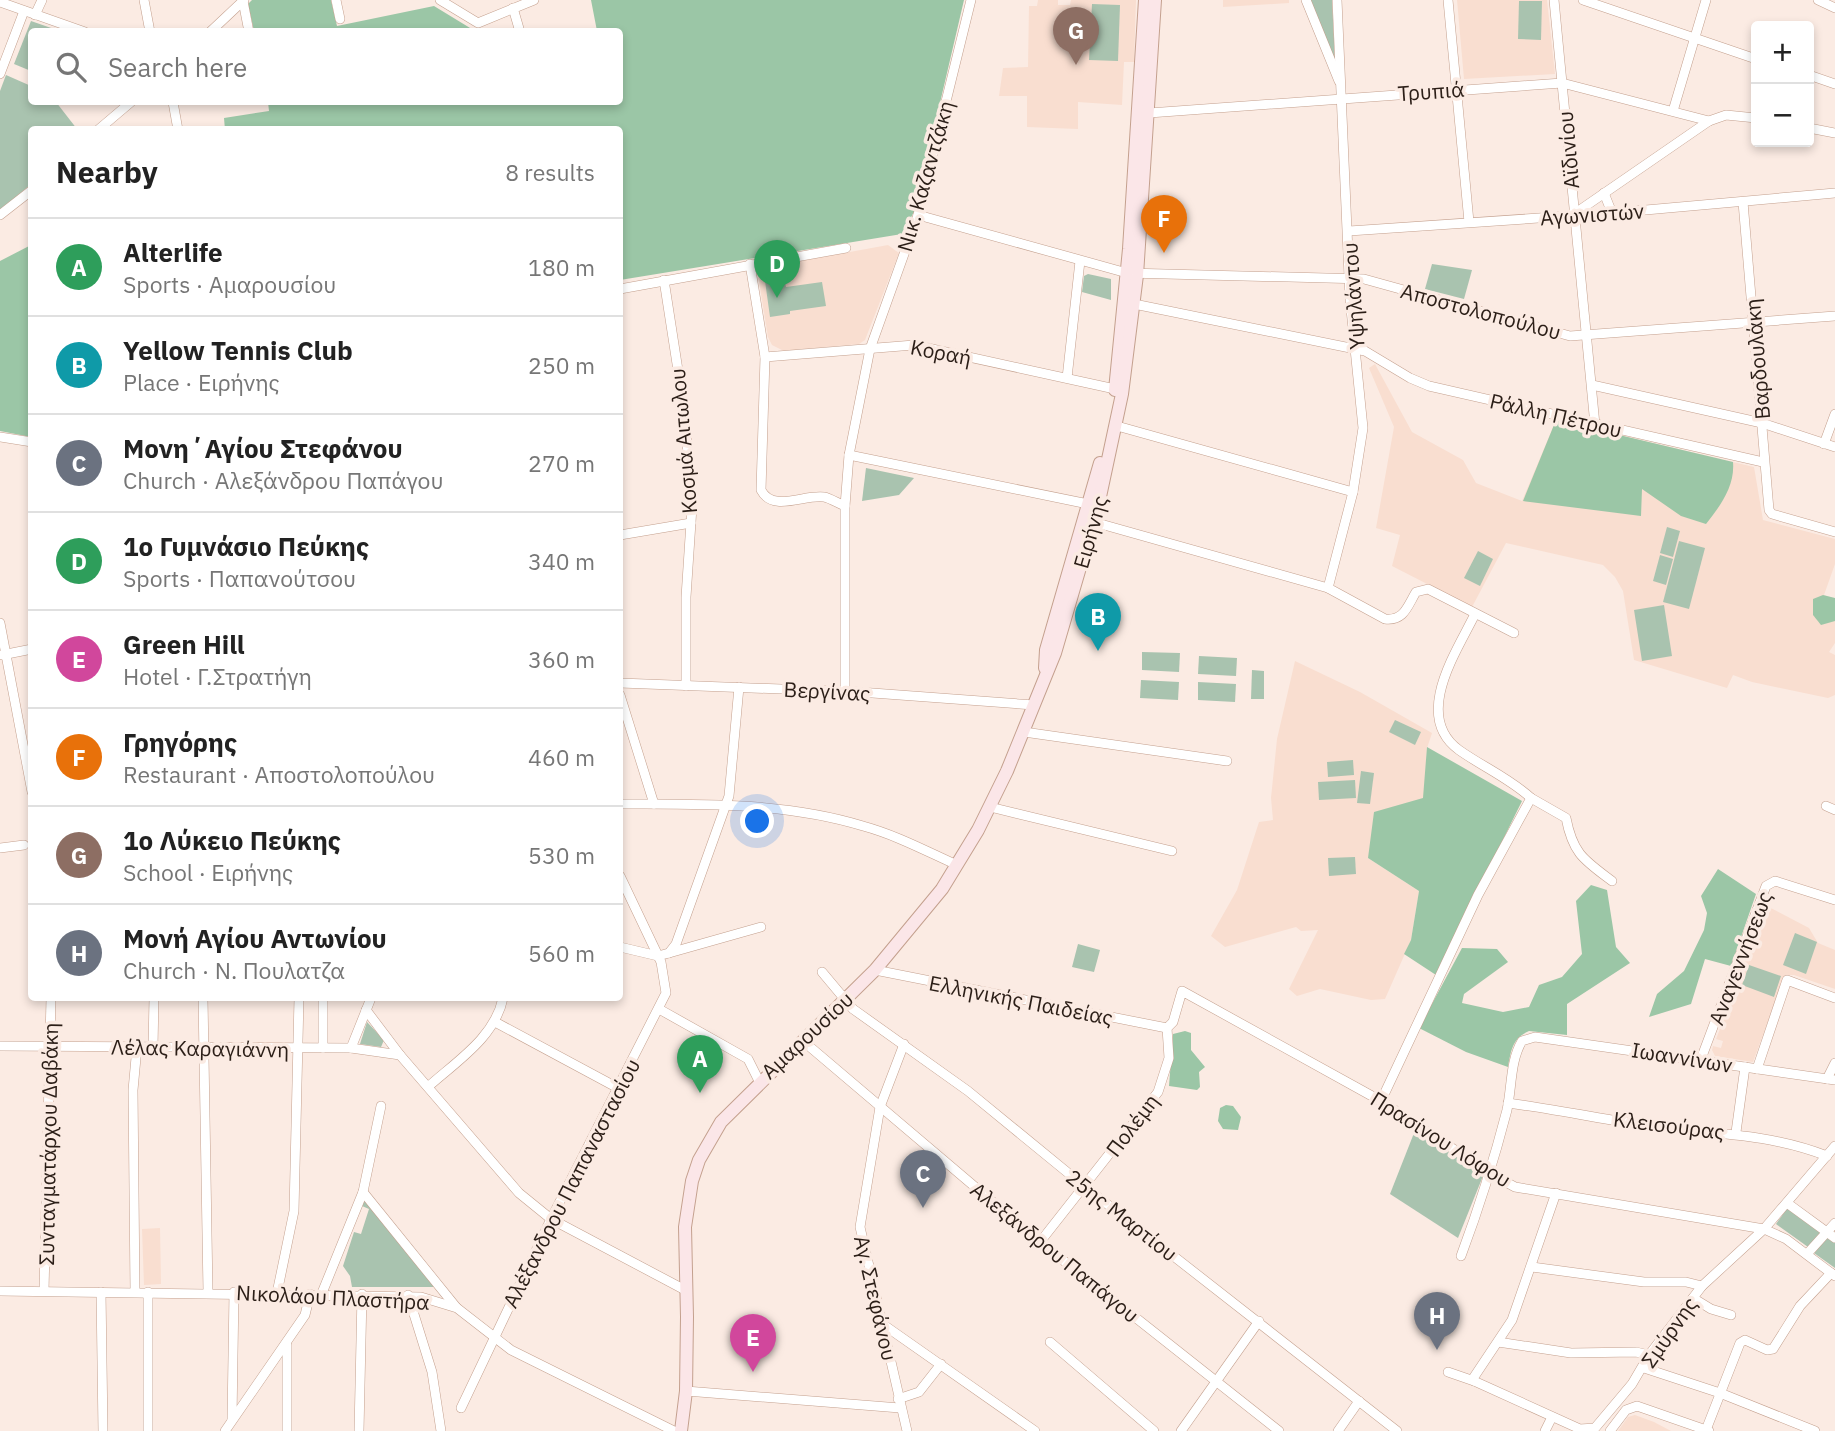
<!DOCTYPE html>
<html lang="en">
<head>
<meta charset="utf-8">
<style>
	body { margin:0; font-family:"IBM Plex Sans",sans-serif; background:#f2f2f2; color:#222 }
	.controls { position:absolute; right:21px; top:21px; display:grid; overflow:hidden; border-radius:7px; box-shadow:0 4px 10px #0003 }
	.controls button { width:63px; height:63px; display:grid; place-items:center; padding:0; border:0; border-bottom:2px solid #e0e0e0; background:#fff; color:#222; font:35px sans-serif }
	.you { position:absolute; left:758px; top:822px; width:24px; height:24px; margin:-18px; border:5px solid #fff; border-radius:50%; background:#1a73e8; box-shadow:0 0 0 10px #1a73e833 }
	.badge { display:grid; place-items:center; width:46px; height:46px; border-radius:50%; background:#0b8043; color:#fff; font-size:23px; font-weight:700 }
	.pin { position:absolute; translate:-50% -58px; filter:drop-shadow(0 2px 4px #0008) }
	.pin::after { content:''; position:absolute; top:37px; width:24px; height:21px; background:inherit; clip-path:polygon(0 0,100% 0,50% 100%) }
	.list { margin:0; padding:0; list-style:none }
	h2 { display:flex; justify-content:space-between; align-items:center; height:91px; margin:0; padding:0 28px; font-size:30px }
	h2 small { font-size:23px; font-weight:400; color:#767676 }
	.list li { display:grid; grid-template-columns:46px 1fr auto; gap:21px; align-items:center; box-sizing:border-box; height:98px; padding:0 28px; border-top:2px solid #e0e0e0 }
	.list b { display:block; font-size:26px; white-space:nowrap }
	.list p { margin:0; font-size:23px; white-space:nowrap; color:#767676 }
	.list em { font-size:23px; font-style:normal; color:#767676 }
	.icon { flex:none; width:38px; height:38px; fill:none; stroke:currentColor; stroke-width:2; stroke-linecap:round; stroke-linejoin:round }
	.map { position:relative; flex:none; width:1835px; height:1431px; overflow:hidden }
	.search { position:absolute; background:#fff; box-shadow:0 4px 10px #0003; left:28px; top:28px; width:595px; height:77px; display:flex; align-items:center; gap:18px; box-sizing:border-box; padding:0 24px; border-radius:7px; color:#767676; font-size:26px }
	.panel { position:absolute; background:#fff; box-shadow:0 4px 10px #0003; left:28px; top:126px; width:595px; height:875px; border-radius:7px }
	.map>svg:first-child { display:block }
</style>
</head>
<body>
<div class="map">
<svg width="1835" height="1431" viewBox="0 0 1835 1431">
	<rect width="100%" height="100%" fill="#fbebe3"/>
	<g fill="#f9ded0">
		<path d="M1038 0H1058V5H1070L1071 0H1136L1134 62H1124L1122 105 1078 102V129L1027 127V96H999L1003 68 1028 67 1029 6H1037Z"/>
		<path d="M1223 0H1289V3L1223 7Z"/>
		<path d="M1457 0H1547L1555 74 1464 79Z"/>
		<path d="M888 245 899 253 865 340 859 344 784 351 772 345 768 337 757 269Z"/>
		<path d="M1375 364 1412 432 1463 460 1476 483 1522 501 1556 420 1754 467 1763 520 1835 539V564L1824 595 1835 599V643L1829 652 1835 655V695L1828 698 1752 682 1733 675 1727 688 1634 660 1623 591 1615 577 1603 565 1506 543 1472 607 1392 566 1400 535 1376 528 1394 427 1369 368Z"/>
		<path d="M1295 661 1360 692 1432 733 1427 748 1424 798 1368 858 1419 891 1411 940 1385 999 1371 1000 1320 989 1297 996 1289 989 1318 930 1301 931 1296 927 1225 947 1211 936 1237 890 1259 822 1273 820 1271 798 1277 739Z"/>
		<path d="M1763 904 1809 928 1818 943 1835 950V989L1794 975H1785L1753 1062 1715 1056 1712 1050 1713 1046 1721 1048 1723 1041 1716 1039 1737 986Z"/>
		<path d="M160 1228 161 1284 144 1285 142 1229Z"/>
		<path d="M1635 1415 1654 1422 1671 1431H1618L1628 1417Z"/>
	</g>
	<g fill="#a9c3af">
		<path d="M1309 0H1332L1335 61Z"/>
		<path d="M1519 1H1542L1541 40 1518 39Z"/>
		<path d="M1092 4 1120 5 1118 61 1089 60Z"/>
		<path d="M31 21 54 29 32 32 31 71 14 64Z"/>
		<path d="M6 75 31 86 32 102H56L77 129 32 130 31 184 0 211V91Z"/>
		<path d="M1432 264 1472 270 1464 299 1425 289Z"/>
		<path d="M1088 274 1111 279V300L1082 292 1084 276Z"/>
		<path d="M784 279 786 287 822 282 826 306 790 311V314L770 317 765 281Z"/>
		<path d="M866 468 914 478 899 495 862 501Z"/>
		<path d="M1667 527 1680 531 1673 557 1660 553Z"/>
		<path d="M1679 541 1705 548 1689 609 1663 602Z"/>
		<path d="M1478 551 1493 559 1480 586 1464 578Z"/>
		<path d="M1660 555 1673 559 1666 585 1653 581Z"/>
		<path d="M1664 605 1672 656 1642 661 1634 610Z"/>
		<path d="M1142 652 1180 653 1179 672 1142 670Z"/>
		<path d="M1199 656 1237 658 1236 676 1198 674Z"/>
		<path d="M1252 670 1264 671V699H1251Z"/>
		<path d="M1141 680 1179 682 1178 700 1140 698Z"/>
		<path d="M1198 682 1236 684 1235 702 1198 700Z"/>
		<path d="M1395 720 1421 732 1415 745 1389 732Z"/>
		<path d="M1353 760 1354 775 1328 777 1327 762Z"/>
		<path d="M1361 771 1374 773 1370 804 1357 803Z"/>
		<path d="M1355 780 1356 798 1319 800 1318 782Z"/>
		<path d="M1355 857 1356 874 1329 876 1328 858Z"/>
		<path d="M1795 933 1817 942 1806 974 1783 965Z"/>
		<path d="M1078 944 1100 950 1094 972 1072 967Z"/>
		<path d="M1749 965 1781 976 1774 997 1742 985Z"/>
		<path d="M367 1022 384 1040 381 1047 360 1044Z"/>
		<path d="M1416 1128 1485 1171 1458 1238 1390 1194Z"/>
		<path d="M364 1201 367 1202 435 1287H352L350 1276 343 1266 354 1232 361 1234 369 1209 362 1206Z"/>
		<path d="M1788 1207 1821 1232 1808 1247 1776 1224Z"/>
		<path d="M1828 1236 1835 1242V1268L1814 1253Z"/>
	</g>
	<g fill="#9bc6a6">
		<path d="M252 0H331L337 26 434 6 475 31H254L248 4Z"/>
		<path d="M591 0H964L915 210 902 234 620 280V130H225L224 118 269 111 268 102H620V32L597 31Z"/>
		<path d="M31 245V437L0 431V261Z"/>
		<path d="M1556 420 1733 462C1735 486 1721 505 1706 524L1681 516 1642 489 1641 516 1523 501Z"/>
		<path d="M1823 595 1835 598V621L1821 625 1813 615V599Z"/>
		<path d="M1427 747 1522 801 1436 975 1404 954 1411 940 1419 891 1368 858 1374 812 1423 798Z"/>
		<path d="M1718 869 1756 894 1731 966 1705 959 1691 1004 1649 1017 1657 994 1684 971 1704 930 1707 913 1701 896Z"/>
		<path d="M1591 885 1607 890 1616 947 1630 963 1567 1004V1035L1529 1031C1512 1038 1511 1051 1508 1067L1466 1052 1419 1028 1462 948 1497 949 1508 962 1464 994 1462 1003 1503 1012 1529 1007 1539 985 1562 977 1582 954 1576 901Z"/>
		<path d="M1185 1031 1191 1033V1050L1205 1067 1199 1072 1200 1087 1197 1090 1169 1086 1173 1034Z"/>
		<path d="M1226 1105 1233 1106 1241 1117 1238 1130 1223 1129 1218 1121 1220 1108Z"/>
	</g>
	<g fill="none" stroke-linecap="round" stroke-linejoin="round">
		<g stroke="#c4a08e" stroke-width="10">
			<g id="street">
				<path d="M144 0 150 32"/>
				<path d="M336 0 340 19"/>
				<path d="M440 0 478 23 534 0"/>
				<path d="M1306 0 1339 81"/>
				<path d="M1448 0 1469 222"/>
				<path d="M1554 0 1595 425"/>
				<path d="M1583 0 1756 59"/>
				<path d="M1818 0 1835 8"/>
				<path d="M243 1 249 32"/>
				<path d="M0 2 85 32"/>
				<path d="M513 8 520 32"/>
				<path d="M35 15 42 0"/>
				<path d="M210 32 244 0"/>
				<path d="M0 74 24 11"/>
				<path d="M1809 75 1835 84"/>
				<path d="M173 102 178 130"/>
				<path d="M1673 111 1706 0"/>
				<path d="M1149 113 1562 83 1709 121"/>
				<path d="M1809 128 1835 133"/>
				<path d="M98 130 131 102"/>
				<path d="M1604 193 1612 213"/>
				<path d="M1743 202 1769 510 1772 514 1835 532"/>
				<path d="M1574 214 1709 121 1726 115 1756 118"/>
				<path d="M0 215 32 190"/>
				<path d="M918 215 1127 273 1364 279 1570 336 1835 316"/>
				<path d="M1349 231 1612 213 1835 193"/>
				<path d="M750 264 765 357 761 490C773 513 804 494 824 497 830 498 839 504 845 506V691"/>
				<path d="M664 280 684 409 692 507 686 597V686"/>
				<path d="M620 289 846 248"/>
				<path d="M1134 304 1365 351 1410 378 1429 386 1763 462"/>
				<path d="M765 357 914 345 1115 389"/>
				<path d="M1067 378 1080 261"/>
				<path d="M1592 385 1762 423 1835 447"/>
				<path d="M1117 426 1353 492"/>
				<path d="M0 437 32 442"/>
				<path d="M1824 444 1835 414"/>
				<path d="M849 455 1093 505"/>
				<path d="M845 506 849 455 870 349 918 215 971 0"/>
				<path d="M1090 521 1328 588 1385 619C1404 621 1407 607 1416 592L1428 589 1514 633"/>
				<path d="M620 535 691 523"/>
				<path d="M1328 588 1353 492 1363 428 1350 299 1337 0"/>
				<path d="M0 623 32 792"/>
				<path d="M2 655 32 649"/>
				<path d="M620 683 859 692 1034 705"/>
				<path d="M620 695 654 804"/>
				<path d="M1024 732 1227 761"/>
				<path d="M1531 798 1566 818C1573 854 1584 860 1612 881"/>
				<path d="M620 804C700 804 785 802 863 826 896 835 926 851 957 865"/>
				<path d="M1826 806 1835 810"/>
				<path d="M990 807 1172 851"/>
				<path d="M0 848 24 845"/>
				<path d="M620 947 658 956 669 953 676 944 729 796 739 687"/>
				<path d="M669 953 761 927"/>
				<path d="M875 970 1167 1028"/>
				<path d="M822 972 853 1009 968 1091 1084 1186 1397 1431"/>
				<path d="M203 998 208 1292"/>
				<path d="M659 1009 748 1059 759 1081"/>
				<path d="M366 1010 400 1055 519 1193 551 1219 687 1291"/>
				<path d="M495 1022 618 1088"/>
				<path d="M803 1041 1040 1242 1279 1431"/>
				<path d="M904 1044 880 1107 860 1227 907 1431"/>
				<path d="M0 1046 351 1048 400 1055"/>
				<path d="M153 1047 154 998"/>
				<path d="M323 1048V998"/>
				<path d="M351 1048 371 998"/>
				<path d="M1701 1059 1766 886 1775 881 1835 900"/>
				<path d="M1757 1069 1787 980 1835 998"/>
				<path d="M1827 1079 1835 1063"/>
				<path d="M429 1086C457 1061 495 1037 503 998"/>
				<path d="M1381 1101 1478 895 1531 798C1509 778 1483 767 1459 750 1412 716 1457 651 1475 614"/>
				<path d="M1508 1103C1553 1109 1597 1118 1641 1125 1705 1134 1766 1132 1827 1156"/>
				<path d="M1736 1132 1745 1067"/>
				<path d="M363 1192 456 1307"/>
				<path d="M1556 1193 1512 1320 1474 1377V1381L1580 1429 1595 1428 1632 1384 1649 1355 1702 1286 1764 1229 1835 1146"/>
				<path d="M1787 1203 1835 1238"/>
				<path d="M1040 1242 1158 1092 1169 1058 1167 1028 1173 1022 1182 991 1381 1101 1491 1174 1515 1187 1764 1229 1786 1239 1835 1276"/>
				<path d="M1807 1254 1835 1223"/>
				<path d="M1461 1256C1479 1208 1494 1160 1507 1110 1512 1087 1510 1061 1522 1041L1535 1037 1835 1080"/>
				<path d="M1532 1267 1644 1282H1686L1702 1286"/>
				<path d="M0 1291 421 1297 457 1308 511 1350 674 1431"/>
				<path d="M44 1291 51 998"/>
				<path d="M101 1292 103 1431"/>
				<path d="M135 1292 133 1090 137 1047"/>
				<path d="M148 1292V1431"/>
				<path d="M277 1293 294 1211 299 998"/>
				<path d="M322 1293 363 1192 381 1106"/>
				<path d="M408 1295 432 1372 441 1431"/>
				<path d="M1693 1298 1711 1309 1731 1315"/>
				<path d="M881 1323 1035 1431"/>
				<path d="M1050 1342 1154 1431"/>
				<path d="M1498 1342 1571 1353 1636 1352 1649 1355"/>
				<path d="M1644 1368 1720 1393 1815 1431"/>
				<path d="M1448 1372 1474 1381"/>
				<path d="M686 1391 900 1408"/>
				<path d="M898 1399 919 1392 941 1364"/>
				<path d="M461 1408 551 1219 666 993 661 962 620 876"/>
				<path d="M232 1419 234 1292"/>
				<path d="M1706 1430 1740 1343 1745 1340 1767 1350 1773 1349 1800 1306 1831 1273"/>
				<path d="M225 1431 305 1315 310 1294"/>
				<path d="M287 1431V1345"/>
				<path d="M359 1431 362 1294"/>
				<path d="M1181 1431 1259 1321"/>
				<path d="M1338 1431 1359 1401"/>
				<path d="M1545 1431 1552 1417"/>
				<path d="M1610 1431 1626 1410 1637 1406 1709 1431"/>
			</g>
		</g>
		<g stroke="#c4a08e" stroke-width="14">
			<g id="secondary">
				<path d="M1115 390 1129 249 1145 0"/>
				<path d="M1045 668 1046 650 1100 463"/>
				<path d="M681 1431 686 1391 687 1317 685 1227 692 1181 699 1160 721 1122 875 970 942 889 978 830 1007 771 1055 653 1098 506 1122 394 1137 275 1155 0"/>
			</g>
		</g>
		<use href="#street" stroke="#fff" stroke-width="9"/>
		<use href="#secondary" stroke="#fbe6e8" stroke-width="12"/>
	</g>
	<g text-anchor="middle" dominant-baseline="central" stroke-width="7" stroke-linejoin="round" paint-order="stroke">
		<g font-size="21" fill="#2b1e17" stroke="#fbebe3">
			<text transform="translate(1431 91) rotate(-4)">Τρυπιά</text>
			<text transform="translate(1568 150) rotate(-95)">Αϊδινίου</text>
			<text transform="translate(925 176) rotate(-74)">Νικ. Καζαντζάκη</text>
			<text transform="translate(1592 214) rotate(-4)">Αγωνιστών</text>
			<text transform="translate(1353 296) rotate(-94)">Υψηλάντου</text>
			<text transform="translate(1481 311) rotate(15)">Αποστολοπούλου</text>
			<text transform="translate(941 352) rotate(11)">Κοραή</text>
			<text transform="translate(1757 359) rotate(-95)">Βαρδουλάκη</text>
			<text transform="translate(1556 415) rotate(13)">Ράλλη Πέτρου</text>
			<text transform="translate(683 441) rotate(-95)">Κοσμά Αιτωλου</text>
			<text transform="translate(1090 532) rotate(-74)">Ειρήνης</text>
			<text transform="translate(827 691) rotate(3)">Βεργίνας</text>
			<text transform="translate(1740 958) rotate(-69)">Αναγεννήσεως</text>
			<text transform="translate(1021 1000) rotate(11)">Ελληνικής Παιδείας</text>
			<text transform="translate(807 1035) rotate(-43)">Αμαρουσίου</text>
			<text transform="translate(200 1048) rotate(1)">Λέλας Καραγιάννη</text>
			<text transform="translate(1682 1057) rotate(9)">Ιωαννίνων</text>
			<text transform="translate(1132 1125) rotate(-53)">Πολέμη</text>
			<text transform="translate(1669 1125) rotate(7)">Κλεισούρας</text>
			<text transform="translate(1441 1139) rotate(32)">Πρασίνου Λόφου</text>
			<text transform="translate(48 1144) rotate(-89)">Συνταγματάρχου Δαβάκη</text>
			<text transform="translate(571 1183) rotate(-63)">Αλέξανδρου Παπαναστασίου</text>
			<text transform="translate(1122 1215) rotate(38)">25ης Μαρτίου</text>
			<text transform="translate(1055 1252) rotate(39)">Αλεξάνδρου Παπάγου</text>
			<text transform="translate(333 1297) rotate(3)">Νικολάου Πλαστήρα</text>
			<text transform="translate(876 1298) rotate(77)">Αγ. Στεφάνου</text>
			<text transform="translate(1669 1332) rotate(-55)">Σμύρνης</text>
		</g>
	</g>
</svg>
<div class="controls">
<button>+</button>
<button>−</button>
</div>
<div class="you"></div>
<div class="pin badge" style="left:700px;top:1093px;background:#2e9e5b">A</div>
<div class="pin badge" style="left:1098px;top:651px;background:#0f9aa8">B</div>
<div class="pin badge" style="left:923px;top:1208px;background:#6b7280">C</div>
<div class="pin badge" style="left:777px;top:298px;background:#2e9e5b">D</div>
<div class="pin badge" style="left:753px;top:1372px;background:#d1479c">E</div>
<div class="pin badge" style="left:1164px;top:253px;background:#e8710a">F</div>
<div class="pin badge" style="left:1076px;top:65px;background:#8d6e63">G</div>
<div class="pin badge" style="left:1437px;top:1350px;background:#6b7280">H</div>
<div class="search"><svg class="icon" aria-label="search" viewBox="0 0 24 24"><circle cx="10" cy="10" r="6"/><path d="M15 15l6 6"/></svg>Search here</div>
<section class="panel">
<h2>Nearby<small>8 results</small></h2>
<ul class="list">
<li><span class="badge" style="background:#2e9e5b">A</span><div><b>Alterlife</b><p>Sports · Αμαρουσίου</p></div><em>180 m</em></li>
<li><span class="badge" style="background:#0f9aa8">B</span><div><b>Yellow Tennis Club</b><p>Place · Ειρήνης</p></div><em>250 m</em></li>
<li><span class="badge" style="background:#6b7280">C</span><div><b>Μονη΄Αγίου Στεφάνου</b><p>Church · Αλεξάνδρου Παπάγου</p></div><em>270 m</em></li>
<li><span class="badge" style="background:#2e9e5b">D</span><div><b>1ο Γυμνάσιο Πεύκης</b><p>Sports · Παπανούτσου</p></div><em>340 m</em></li>
<li><span class="badge" style="background:#d1479c">E</span><div><b>Green Hill</b><p>Hotel · Γ.Στρατήγη</p></div><em>360 m</em></li>
<li><span class="badge" style="background:#e8710a">F</span><div><b>Γρηγόρης</b><p>Restaurant · Αποστολοπούλου</p></div><em>460 m</em></li>
<li><span class="badge" style="background:#8d6e63">G</span><div><b>1ο Λύκειο Πεύκης</b><p>School · Ειρήνης</p></div><em>530 m</em></li>
<li><span class="badge" style="background:#6b7280">H</span><div><b>Μονή Αγίου Αντωνίου</b><p>Church · Ν. Πουλατζα</p></div><em>560 m</em></li>
</ul>
</section>
</div>
</body>
</html>
